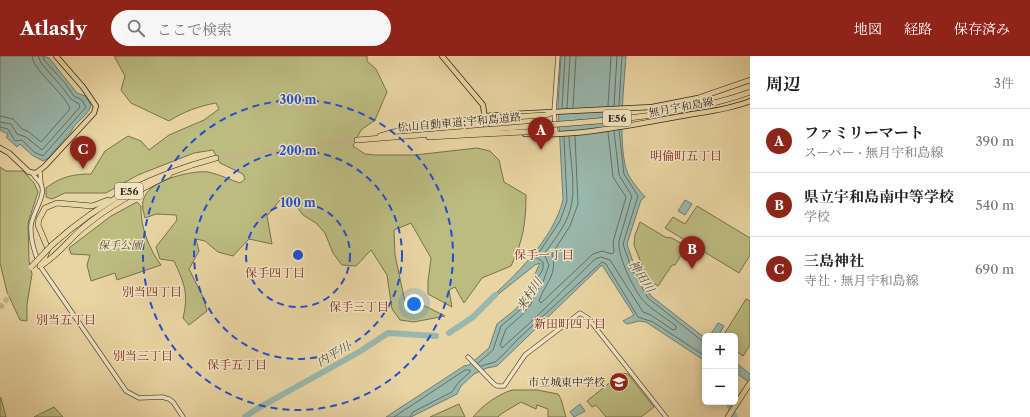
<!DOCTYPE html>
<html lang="ja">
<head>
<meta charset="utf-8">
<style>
	body { margin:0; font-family:"Libre Caslon Text","Noto Serif JP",serif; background:#f6f6f6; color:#202124 }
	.controls { position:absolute; right:12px; bottom:12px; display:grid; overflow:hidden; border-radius:6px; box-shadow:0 2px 10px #0003 }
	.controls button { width:36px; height:36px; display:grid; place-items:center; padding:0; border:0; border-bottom:1px solid #e0e0e0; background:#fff; color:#202124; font:20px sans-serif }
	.you { position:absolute; left:414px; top:248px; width:14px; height:14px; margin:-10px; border:3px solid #fff; border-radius:50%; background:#1a73e8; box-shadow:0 0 0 6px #1a73e833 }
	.badge { display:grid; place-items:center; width:26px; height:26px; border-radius:50%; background:#8f2418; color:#fff; font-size:13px; font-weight:700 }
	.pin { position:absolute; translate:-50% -33px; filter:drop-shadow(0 1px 2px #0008) }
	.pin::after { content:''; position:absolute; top:21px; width:14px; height:12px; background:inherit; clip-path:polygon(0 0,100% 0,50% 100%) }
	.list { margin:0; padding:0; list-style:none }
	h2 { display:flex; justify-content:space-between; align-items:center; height:52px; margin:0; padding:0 16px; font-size:17px }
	h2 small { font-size:13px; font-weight:400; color:#757577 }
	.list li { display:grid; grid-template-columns:26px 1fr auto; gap:12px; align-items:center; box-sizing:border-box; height:64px; padding:0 16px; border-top:1px solid #e0e0e0 }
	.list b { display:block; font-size:15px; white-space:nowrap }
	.list p { margin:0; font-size:13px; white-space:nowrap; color:#757577 }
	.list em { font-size:13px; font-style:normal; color:#757577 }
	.icon { flex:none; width:22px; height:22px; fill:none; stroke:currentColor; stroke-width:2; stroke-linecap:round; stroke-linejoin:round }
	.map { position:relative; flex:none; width:750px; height:361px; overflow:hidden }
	header { display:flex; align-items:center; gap:24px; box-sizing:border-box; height:56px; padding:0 20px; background:#8f2418; color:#fff }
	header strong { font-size:19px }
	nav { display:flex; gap:22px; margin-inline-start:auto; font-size:14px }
	.search { width:280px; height:36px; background:#f6f6f6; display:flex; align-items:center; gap:10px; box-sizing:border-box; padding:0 14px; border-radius:22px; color:#757577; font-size:15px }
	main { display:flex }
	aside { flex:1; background:#fff }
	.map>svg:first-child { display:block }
</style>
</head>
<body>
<header>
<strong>Atlasly</strong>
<div class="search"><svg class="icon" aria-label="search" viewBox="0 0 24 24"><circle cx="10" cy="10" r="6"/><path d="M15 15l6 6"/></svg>ここで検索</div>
<nav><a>地図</a><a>経路</a><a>保存済み</a></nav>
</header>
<main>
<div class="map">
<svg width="750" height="361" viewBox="0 0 750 361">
	<rect width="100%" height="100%" fill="#e9d5a3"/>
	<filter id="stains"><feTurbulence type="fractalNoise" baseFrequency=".005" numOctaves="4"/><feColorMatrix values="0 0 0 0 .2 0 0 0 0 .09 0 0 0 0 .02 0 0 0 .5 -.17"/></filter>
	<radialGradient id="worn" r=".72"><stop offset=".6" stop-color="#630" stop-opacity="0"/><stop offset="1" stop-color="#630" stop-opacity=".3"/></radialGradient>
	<g fill="#bcbc81" stroke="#76724f">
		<path d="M114 0H367V5L376 13 387 36 375 64 361 74 353 90 365 98 375 99H415L477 92 490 95 499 104 504 126 526 139C526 167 523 185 511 210L482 222 464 247 455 231 449 234 452 251 428 238V225L431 202 411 167 394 174 395 199 405 246 425 250 445 260 414 266 400 264 392 253 387 219 371 194 356 210 342 209 333 197 325 177 316 167 303 159 290 142 280 144 267 160 272 188 249 183 233 200 218 196 205 185 196 183 199 195 189 213 203 241 207 255 189 269 183 262C189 237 184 227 174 205L160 203 156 191 177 164 176 159 156 158 145 162C143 155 141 147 145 140 152 124 192 114 208 116 219 118 230 124 240 127L245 123 243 118 220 107 213 94 194 97 138 119 106 137H65L52 143 46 141V132C60 121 73 118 91 118L105 95 128 80 141 85 149 94 169 79 204 64 219 53 216 47C199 50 183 56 169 65L131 47 121 34 125 20Z"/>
		<path d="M0 111 6 115H23L34 127 38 136 28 167 29 205 32 218 27 248V265L20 264 7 236 0 207Z"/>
		<path d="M137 146 141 150C140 170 149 193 161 209L117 224 115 217 91 225 87 209 90 199 71 198 69 192 111 160Z"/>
		<path d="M697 150 750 182V199L739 217 665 172 673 161 685 168Z"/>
		<path d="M640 166 665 181 672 182 684 189 685 193 675 209H672L658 230 648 224 634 189 635 179Z"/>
		<path d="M746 243 750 245V289L743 300 735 294V280H723Z"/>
		<path d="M622 317 628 318 654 351 641 361H606L596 349 592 351 587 345Z"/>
		<path d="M512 334H537L558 338 561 343 566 361H548V353L537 349 536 353 521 346 501 358 498 361H473C483 349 497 339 512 334Z"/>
		<path d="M0 341 1 342 6 361H0Z"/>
		<path d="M459 348 465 361H430Z"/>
		<path d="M54 351 63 361H34Z"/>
	</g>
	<g fill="#99b8ad" stroke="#6f7e73">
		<path d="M0 0H44L49 2 77 37 85 40 91 49C89 60 75 65 71 76L47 103 43 105 32 99 20 88 17 91 6 81 8 78 0 74Z"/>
		<path d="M561 0H626C624 29 617 92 628 118 632 126 639 134 645 141L641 144 627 188 635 212 651 240 705 282V305L646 266 639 265 627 268 623 265 634 259 602 209 497 310 487 312 474 318 461 330 457 338 411 361H386L464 310 469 309 489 292 497 268 516 253 524 242 540 207 535 209 486 248 485 247C514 221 553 184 563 144L558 48Z"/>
		<path d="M685 144 692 148 685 159 678 155Z"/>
		<path d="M718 267 724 270 718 280 711 278Z"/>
		<path d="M735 306 750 318V327L735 316Z"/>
		<path d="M580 348 585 355 574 361 570 356Z"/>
	</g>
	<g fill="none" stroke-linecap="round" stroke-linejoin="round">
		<g stroke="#647065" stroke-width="1">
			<path d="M619 49 622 0"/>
			<path d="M608 50 611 0"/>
			<path d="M614 50 617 0"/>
			<path d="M562 52 565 0"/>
			<path d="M567 52 570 0"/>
			<path d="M573 52 576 0"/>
			<path d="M0 60 13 63 22 73 29 76 41 86 70 53C65 37 33 15 32 0"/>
			<path d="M0 66 11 68 17 78 26 81 42 94 80 51 79 48 71 43 61 30 41 7 38 0"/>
			<path d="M0 71 8 73 15 85 22 84 34 96 43 100 86 51 82 44 74 40 65 27 44 4 43 0"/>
			<path d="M619 74 624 118 638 140 623 188 632 214 648 242 701 284 705 285"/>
			<path d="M575 80 578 148 570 170 552 198C558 219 545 227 539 245L541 247 593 198 602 195 612 198 614 196 613 186 626 141 613 121 608 76"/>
			<path d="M569 81C570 99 575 128 572 146 569 166 555 183 544 198L549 209 543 226 537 234 531 248 522 259 506 273 500 289 502 292 533 264 595 203 601 201 610 204 643 256 651 259 673 274 676 273V270C666 262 649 252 642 243 633 232 617 199 619 185L632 140 619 119 614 75"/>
			<path d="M478 307 493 294 501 270 519 255 528 244 532 232 543 213V206L536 201 560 165 567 145 564 81"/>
			<path d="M481 310 495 306 502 300 518 283 602 206 606 208 638 261 653 266 705 300"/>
			<path d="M394 361 465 314H470V316L458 327 452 336 413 356 410 361"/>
		</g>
		<g stroke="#99b8ad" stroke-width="6">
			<path d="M449 277 473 261 495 239"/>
			<path d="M728 346 735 361"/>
			<path d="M245 361 255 354 359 296 388 277 436 280"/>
		</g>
		<g stroke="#c4b288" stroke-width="5" stroke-dasharray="5 2.5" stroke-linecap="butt">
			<path d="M216 102 357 84"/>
			<path d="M0 252 31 211"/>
		</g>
		<g stroke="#5e523e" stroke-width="5">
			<g id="minor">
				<path d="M556 77 554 56 558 0"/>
				<path d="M32 117 41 128 40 116"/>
				<path d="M41 128C47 139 32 157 31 170 30 184 35 198 40 210L126 335 139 342 162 341 169 343 173 346 183 361"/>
				<path d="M468 301 494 328 497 330H504L525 299 580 257 588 262 666 361"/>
			</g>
		</g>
		<g stroke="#2f271d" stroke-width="6">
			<g id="major">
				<path d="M442 0 483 49 486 70 490 76"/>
				<path d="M512 58 652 51 698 42 750 24"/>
				<path d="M485 60 499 59"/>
				<path d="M525 78C575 81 632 69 682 60 704 56 728 54 750 45"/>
				<path d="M0 92 9 97 29 116 36 117 45 110 94 57 96 50 83 31 56 0"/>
			</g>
		</g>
		<g stroke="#2f271d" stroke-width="6">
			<g id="highway">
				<path d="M546 59 554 56"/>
				<path d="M544 75 556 77"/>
				<path d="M380 80 426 67 477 63"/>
				<path d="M429 81 483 78"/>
				<path d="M357 84 482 74"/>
				<path d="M52 189C102 144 152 119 216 102"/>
				<path d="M42 208 48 193 38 169 39 163 45 152 57 147 92 150 108 144"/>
				<path d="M40 210C57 201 69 183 84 171 109 150 139 134 169 119"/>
				<path d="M728 361 750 327"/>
			</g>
		</g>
		<use href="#minor" stroke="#f1e4c3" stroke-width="3.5"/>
		<use href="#major" stroke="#e9d5a3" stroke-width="4.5"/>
		<use href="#highway" stroke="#e9d5a3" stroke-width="5"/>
		<g stroke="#2f271d" stroke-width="6" stroke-linecap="butt">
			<g id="highway-bridge">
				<path d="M477 63 546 59"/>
				<path d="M482 74C571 66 665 66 750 36"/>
				<path d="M483 78 544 75"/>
				<path d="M31 211 52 189"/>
			</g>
		</g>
		<use href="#highway-bridge" stroke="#e9d5a3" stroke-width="5"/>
	</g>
	<g fill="none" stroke="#1d4ed8" stroke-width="2" stroke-dasharray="7 5">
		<circle cx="298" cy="199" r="52"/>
		<circle cx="298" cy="199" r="104"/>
		<circle cx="298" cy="199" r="155"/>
	</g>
	<defs>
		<g id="school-disc" transform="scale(1)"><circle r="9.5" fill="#8f2418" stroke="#f1e4c3"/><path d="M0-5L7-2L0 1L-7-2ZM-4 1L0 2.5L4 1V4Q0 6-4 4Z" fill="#fff"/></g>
	</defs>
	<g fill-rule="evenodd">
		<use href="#school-disc" x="619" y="326"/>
	</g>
	<g text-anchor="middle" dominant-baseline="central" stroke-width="3" stroke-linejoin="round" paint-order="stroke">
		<g fill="#f1e4c3" stroke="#69604f" stroke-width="1">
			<rect x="603" y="54" width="28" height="16" rx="3"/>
			<rect x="115" y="127" width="28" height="16" rx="3"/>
		</g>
		<g font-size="10" font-weight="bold" fill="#2f271d">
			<text x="617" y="62">E56</text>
			<text x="129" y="135">E56</text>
		</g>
		<g font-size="11" fill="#2f271d" stroke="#f1e4c3">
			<text transform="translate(681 51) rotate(-10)">無月宇和島線</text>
			<text transform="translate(459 66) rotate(-5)">松山自動車道;宇和島道路</text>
		</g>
		<g font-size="11" font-style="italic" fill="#524c36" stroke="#f1e4c3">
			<text x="120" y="189">保手公園</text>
		</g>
		<g font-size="11" fill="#2f271d" stroke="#f1e4c3" text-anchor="end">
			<text x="605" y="326">市立城東中学校</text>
		</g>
		<g font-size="12" fill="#7a1f14" stroke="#f1e4c3">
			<text x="686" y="99">明倫町五丁目</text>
			<text x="544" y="198">保手一丁目</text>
			<text x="275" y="216">保手四丁目</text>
			<text x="152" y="235">別当四丁目</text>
			<text x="359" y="250">保手三丁目</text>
			<text x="66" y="263">別当五丁目</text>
			<text x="570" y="267">新田町四丁目</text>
			<text x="143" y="299">別当三丁目</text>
			<text x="237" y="308">保手五丁目</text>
		</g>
		<g font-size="12" font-style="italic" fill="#4a4b41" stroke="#f1e4c3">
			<text transform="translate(642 220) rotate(57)">神田川</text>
			<text transform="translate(529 238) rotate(-56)">来村川</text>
			<text transform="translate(333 298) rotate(-30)">内平川</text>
		</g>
	</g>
	<circle cx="298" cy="199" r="6" fill="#1d4ed8" stroke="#f1e4c3" stroke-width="2"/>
	<g font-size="12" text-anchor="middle" font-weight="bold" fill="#1d4ed8" stroke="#f1e4c3" stroke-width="3" stroke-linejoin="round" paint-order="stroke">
		<text x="298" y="48">300 m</text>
		<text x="298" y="99">200 m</text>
		<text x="298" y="151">100 m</text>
	</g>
	<rect width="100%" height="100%" filter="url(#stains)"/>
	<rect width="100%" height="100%" fill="url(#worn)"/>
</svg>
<div class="controls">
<button>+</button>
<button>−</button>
</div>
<div class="you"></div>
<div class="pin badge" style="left:541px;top:94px">A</div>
<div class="pin badge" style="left:692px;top:213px">B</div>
<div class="pin badge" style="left:83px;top:113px">C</div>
</div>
<aside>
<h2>周辺<small>3件</small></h2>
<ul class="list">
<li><span class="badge">A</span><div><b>ファミリーマート</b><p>スーパー · 無月宇和島線</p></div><em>390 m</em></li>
<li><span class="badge">B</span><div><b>県立宇和島南中等学校</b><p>学校</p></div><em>540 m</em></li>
<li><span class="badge">C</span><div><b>三島神社</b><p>寺社 · 無月宇和島線</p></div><em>690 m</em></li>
</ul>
</aside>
</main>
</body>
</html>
